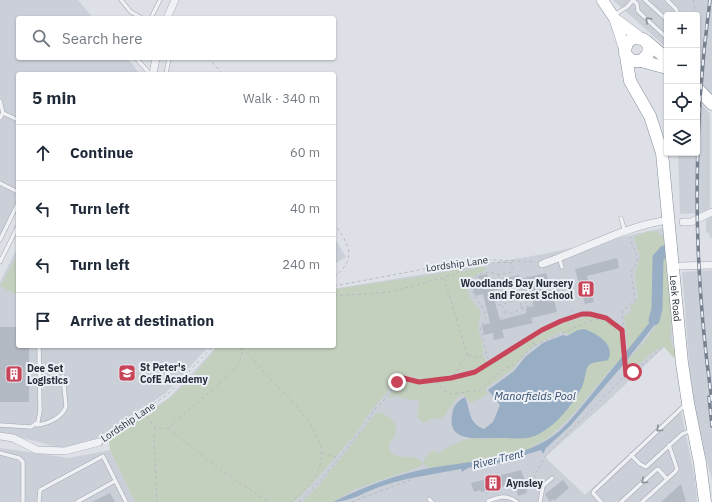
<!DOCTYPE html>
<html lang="en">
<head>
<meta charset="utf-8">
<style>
	body { margin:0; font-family:"IBM Plex Sans",sans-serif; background:#f6f6f7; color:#1f2937 }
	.controls { position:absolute; right:12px; top:12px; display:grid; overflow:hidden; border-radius:4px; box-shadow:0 1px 3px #0004 }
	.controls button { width:36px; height:36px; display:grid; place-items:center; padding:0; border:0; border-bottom:1px solid #e0e1e3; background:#fff; color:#1f2937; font:20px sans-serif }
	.stop { position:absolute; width:12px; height:12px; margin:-9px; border:3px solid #c84459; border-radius:50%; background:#fff }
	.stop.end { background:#c84459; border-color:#fff; box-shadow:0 1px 4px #0008 }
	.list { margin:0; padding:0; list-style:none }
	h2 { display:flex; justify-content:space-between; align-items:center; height:52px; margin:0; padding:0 16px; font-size:17px }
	h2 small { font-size:13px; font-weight:400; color:#747a83 }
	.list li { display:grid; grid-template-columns:26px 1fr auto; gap:12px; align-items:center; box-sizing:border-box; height:56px; padding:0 16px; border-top:1px solid #e0e1e3 }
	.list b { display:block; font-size:15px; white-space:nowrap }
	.list em { font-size:13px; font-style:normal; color:#747a83 }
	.icon { flex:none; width:22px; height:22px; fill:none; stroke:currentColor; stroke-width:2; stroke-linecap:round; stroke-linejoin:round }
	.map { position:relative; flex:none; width:712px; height:502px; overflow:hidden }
	.search { position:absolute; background:#fff; box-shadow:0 1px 3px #0004; left:16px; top:16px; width:320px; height:44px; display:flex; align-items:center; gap:10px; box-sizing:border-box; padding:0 14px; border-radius:4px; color:#747a83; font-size:15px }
	.panel { position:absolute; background:#fff; box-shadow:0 1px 3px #0004; left:16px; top:72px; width:320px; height:276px; border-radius:4px }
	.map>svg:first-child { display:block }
</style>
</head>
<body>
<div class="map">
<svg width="712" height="502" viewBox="0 0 712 502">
	<rect width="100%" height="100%" fill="#dde0e6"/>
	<g fill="#cbcfd8">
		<path d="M0 0H78L93 18H18V58H127L140 74H18V206L0 244Z"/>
		<path d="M613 0H712V94L697 81V15H667V48Z"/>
		<path d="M697 99 710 114V210L703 213 680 214 678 153H697Z"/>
		<path d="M712 216V238H710L709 233 706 232V220Z"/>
		<path d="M663 228 674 356 665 346 606 403 545 457 585 495 680 406 695 479 697 502H136L137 418 169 398 217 346H334V289L544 254Z"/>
		<path d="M334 237 346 257 334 264Z"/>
		<path d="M18 247V346H209L166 393 91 442 65 449 0 432V282Z"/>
		<path d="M712 270V480L696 421 691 387 682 272Z"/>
		<path d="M0 448 69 458 110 450 135 502H0Z"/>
	</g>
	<g fill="#c3d0be">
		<path d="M648 231 657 232 666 239 670 291 672 322 670 339 676 354 674 358 664 347C648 351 643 364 629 371L628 360 646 340 657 324 659 270 663 251 660 250 656 252 655 257V297L652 319 628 352 624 319 625 315 631 312 630 307 635 303 638 297 635 276 640 256 634 237Z"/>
		<path d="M18 255V296L0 286Z"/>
		<path d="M480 267H485L487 270C472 275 461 283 472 300 475 305 479 308 481 313L478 326 484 352 481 353 485 357 487 363 474 369 432 379H421L407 376 398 379 370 412 358 431 315 481 294 502H135L110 450 109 440C128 424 150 413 170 398 188 384 203 363 218 346H334V289L438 274 461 268 462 272Z"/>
		<path d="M587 316C597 316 620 322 622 335 623 342 622 350 621 358 597 383 577 414 550 436 521 460 466 461 431 469L424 464V459L432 451 440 453C450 445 464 438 478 438 485 439 486 440 493 437L584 339 560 332 537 344 526 352 513 369 486 388 487 395 470 403 463 394C452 401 450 410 441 419L433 418 424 423 417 417 420 401 400 398 398 395 387 399 399 383 403 381 418 384 434 383 472 375 555 326Z"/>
		<path d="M380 412C396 420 402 429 389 444L390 452C399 461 414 453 423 462L422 466 355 489 333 502H302L319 486 376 413Z"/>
	</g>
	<g fill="#98aec5">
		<path d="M661 305 660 314 656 323 623 365 570 426 546 448 543 454 541 450 495 464 468 468 462 472 461 469C435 474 410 477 385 485 368 490 351 502 333 502 365 486 400 473 436 467 471 461 516 459 547 440 563 431 575 414 587 400 608 374 629 348 650 322L654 308Z"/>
		<path d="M584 329C596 333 616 344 608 360 602 362 592 361 588 366 585 372 585 380 582 387 572 406 551 433 528 438 519 439 510 438 501 438 484 437 447 445 452 416 453 406 456 402 465 397 471 411 468 423 484 429L493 422 500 405 488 390 514 371 525 357 543 343 563 335 567 336 578 330Z"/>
	</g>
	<path fill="#dde0e6" d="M685 233H704L705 244 685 242Z"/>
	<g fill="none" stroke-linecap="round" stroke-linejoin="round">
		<path stroke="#98aec5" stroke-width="11" d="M654 320 657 309 658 258 664 251"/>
	</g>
	<g fill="#b4bac3" fill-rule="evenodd">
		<path d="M617 258 619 268 587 276 594 302 585 304 575 269Z"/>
		<path d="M546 273 549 282 541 284 545 301 554 299 557 312 531 318 533 323 502 330 504 338 494 340 493 333 484 335 482 325 490 323 483 294 475 296 472 286 480 284 478 276 487 274 489 282 519 275 520 279ZM519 285 521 290 529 288 534 306 526 308 527 313 500 320 492 291Z"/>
		<path d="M0 327H18V346H29V402H0Z"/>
		<path d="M521 470 527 486H526L527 493 518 496 515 483 500 487V486L481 492 480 490 474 492 471 483Z"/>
		<path d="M563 480 569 488 554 501 553 499 550 502 545 494Z"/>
		<path d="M681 484 686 502H661Z"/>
		<path d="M110 493 115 502H92Z"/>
	</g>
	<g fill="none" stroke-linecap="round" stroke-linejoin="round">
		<g stroke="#a3a7b0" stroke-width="4.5">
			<g id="service">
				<path d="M121 0 131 12 142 18"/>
				<path d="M633 0 637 4 638 11 667 38"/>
				<path d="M645 0 667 20"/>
				<path d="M667 0 676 9 678 15"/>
				<path d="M614 15 627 7 633 0"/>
				<path d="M151 18 160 0"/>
				<path d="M136 58 150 74"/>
				<path d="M166 74 169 58"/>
				<path d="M0 101 3 113 0 118"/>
				<path d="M3 113 18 120"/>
				<path d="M0 183 18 192"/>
				<path d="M621 218 625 232"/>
				<path d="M0 240 18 203"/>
				<path d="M559 257 562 267"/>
				<path d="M0 262 18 226"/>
				<path d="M0 425 31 427 38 422 40 411 39 346"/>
				<path d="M37 425C48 424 63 417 66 406L63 376"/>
				<path d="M0 453 19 458 23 462V502"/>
				<path d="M631 455 640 464 646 467 682 434 692 430"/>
				<path d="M429 499 432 502"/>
				<path d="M488 501C499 497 507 494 517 502"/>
				<path d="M39 502 40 490 103 456 126 502"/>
				<path d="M77 502 115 481"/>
				<path d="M540 502 543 486 552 478"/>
				<path d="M601 502 593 493 594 491 686 404"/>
				<path d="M621 502 656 470 658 469 667 479"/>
				<path d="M642 502 675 472 677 469 669 445"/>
			</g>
		</g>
		<g stroke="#a3a7b0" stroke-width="8">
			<g id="minor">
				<path d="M167 18 175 0"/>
				<path d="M153 74 156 58"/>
				<path d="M683 222H691L712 212"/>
				<path d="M542 264C584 250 624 226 669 220"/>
				<path d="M681 266 712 265"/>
				<path d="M0 436 13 438 37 450 65 451 99 442"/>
			</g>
		</g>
		<g stroke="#9ca5b1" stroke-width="12">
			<g id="primary">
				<path d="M602 0 615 19 625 50"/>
				<path d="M615 19 639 37"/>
			</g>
		</g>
		<g stroke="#858e9c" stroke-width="13">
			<g id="trunk">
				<path d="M646 41 667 59"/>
				<path id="s1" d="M625 54 632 61H641L648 54 649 45 643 39 633 38 627 43 625 50 630 81 650 116 662 153 682 363 688 403 700 463 705 502"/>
				<path d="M641 61 667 68"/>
				<path d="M697 88 712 104"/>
			</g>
		</g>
		<g stroke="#b7bbc1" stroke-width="1" stroke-dasharray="3 3" stroke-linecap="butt">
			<path d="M693 0 696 15"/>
			<path d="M208 58 223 74"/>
			<path d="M334 223C349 245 358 258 334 277"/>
			<path d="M444 278 467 354 457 371 452 377"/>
			<path d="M519 285 521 308 527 313"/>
			<path d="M334 286 477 259 536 262"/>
			<path d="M494 292 501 296"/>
			<path d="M508 292 531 297C522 307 510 324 501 304L502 296Z"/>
			<path d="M519 293 529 290 533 305 522 308"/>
			<path d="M334 296 391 292 453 275C468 264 494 261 512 263V272L499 275 489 272 477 275 470 286C475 302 482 301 486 318L480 327 489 363"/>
			<path d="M498 305 560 290"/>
			<path d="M572 309 574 315"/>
			<path d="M500 319 506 312"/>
			<path d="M624 331 622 311 635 301 631 271C644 256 633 253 630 237"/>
			<path d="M532 336 534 346"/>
			<path d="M241 349 247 353C261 369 276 385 291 400 326 439 337 465 291 502"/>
			<path d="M468 355 479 358 486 353"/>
			<path d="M626 375 637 369 662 348"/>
			<path d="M437 381 443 390 451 394 480 390 502 370 513 365 534 346 576 327 590 321 605 318"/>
			<path d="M144 411 155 428 160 429 168 428 219 384 239 363 242 352 240 346"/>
			<path d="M155 428 154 438 157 502"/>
			<path d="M168 428 219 469 269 502"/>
			<path d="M104 438 119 426 167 395 213 346"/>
			<path d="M322 453 338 458"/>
			<path d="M539 483 534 476 545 457 555 446 626 375 624 334"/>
			<path d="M299 502 322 479 360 432 375 409 381 404 397 382 403 379C408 379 415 382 420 382 438 382 458 378 474 372 512 358 564 296 608 320 614 323 621 327 624 333"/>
			<path d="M352 502 415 478"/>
		</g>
		<use href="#service" stroke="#eff1f5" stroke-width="3.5"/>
		<use href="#minor" stroke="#eff1f5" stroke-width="7"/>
		<use href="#primary" stroke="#fff" stroke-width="11"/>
		<use href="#trunk" stroke="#fff" stroke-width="12"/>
		<g stroke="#77808f" stroke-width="3.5">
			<g id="rail">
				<path d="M710 0C692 133 693 268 712 401"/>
				<path d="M709 397 712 426"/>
			</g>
		</g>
		<use href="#rail" stroke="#eceff4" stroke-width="2" stroke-dasharray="6" stroke-linecap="butt"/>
	</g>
	<defs><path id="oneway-chevron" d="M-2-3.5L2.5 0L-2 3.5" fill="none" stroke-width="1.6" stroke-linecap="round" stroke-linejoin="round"/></defs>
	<g stroke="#8b9098">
		<use href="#oneway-chevron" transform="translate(648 20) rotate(-137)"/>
		<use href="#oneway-chevron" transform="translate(659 429) rotate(137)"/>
		<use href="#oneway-chevron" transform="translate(644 481) rotate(138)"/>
	</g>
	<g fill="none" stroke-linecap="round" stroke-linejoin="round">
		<path stroke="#c84459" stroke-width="5" d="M397 382 403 378 419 382 451 378 475 372 542 330 561 321 582 314H590L606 318 622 330 626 375 633 372"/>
	</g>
	<defs>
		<g id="building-square" transform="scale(0.9)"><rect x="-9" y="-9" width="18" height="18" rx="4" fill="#c84459" stroke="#eceff4"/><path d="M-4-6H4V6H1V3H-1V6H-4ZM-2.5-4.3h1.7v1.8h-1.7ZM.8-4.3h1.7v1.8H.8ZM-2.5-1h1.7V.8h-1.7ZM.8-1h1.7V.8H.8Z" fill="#fff"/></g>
		<g id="school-square" transform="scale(0.9)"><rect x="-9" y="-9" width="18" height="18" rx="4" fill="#c84459" stroke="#eceff4"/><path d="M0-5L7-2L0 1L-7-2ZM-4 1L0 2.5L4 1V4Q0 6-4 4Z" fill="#fff"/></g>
	</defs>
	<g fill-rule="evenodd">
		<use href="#building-square" x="586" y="289"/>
		<use href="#school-square" x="127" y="373"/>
		<use href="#building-square" x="14" y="374"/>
		<use href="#building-square" x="493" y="483"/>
	</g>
	<g text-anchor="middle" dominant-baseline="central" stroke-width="4" stroke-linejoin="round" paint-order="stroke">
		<g font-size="10" fill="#272f3c" stroke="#eceff4">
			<text transform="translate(457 264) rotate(-8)">Lordship Lane</text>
			<text stroke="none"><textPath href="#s1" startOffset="328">Leek Road</textPath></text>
			<text transform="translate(128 422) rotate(-34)">Lordship Lane</text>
		</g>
		<g font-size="10" font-weight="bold" fill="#272f3c" stroke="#eceff4" text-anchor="start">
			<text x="573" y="283" text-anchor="end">Woodlands Day Nursery<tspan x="573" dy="12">and Forest School</tspan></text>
			<text x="140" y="367">St Peter's<tspan x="140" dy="12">CofE Academy</tspan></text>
			<text x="27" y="368">Dee Set<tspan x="27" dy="12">Logistics</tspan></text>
			<text x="506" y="483">Aynsley</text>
		</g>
		<g font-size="11" font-style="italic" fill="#334d6e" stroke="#eceff4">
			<text x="535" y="396">Manorfields Pool</text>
			<text transform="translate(498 459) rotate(-14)">River Trent</text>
		</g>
	</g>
</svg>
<div class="controls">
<button>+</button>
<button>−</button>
<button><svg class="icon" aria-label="locate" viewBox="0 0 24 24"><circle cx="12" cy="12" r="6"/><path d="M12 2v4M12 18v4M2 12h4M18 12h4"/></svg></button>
<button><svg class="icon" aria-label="layers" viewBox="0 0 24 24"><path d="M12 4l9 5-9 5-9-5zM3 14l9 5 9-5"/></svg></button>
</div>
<div class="stop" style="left:633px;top:372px"></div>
<div class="stop end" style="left:397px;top:382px"></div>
<div class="search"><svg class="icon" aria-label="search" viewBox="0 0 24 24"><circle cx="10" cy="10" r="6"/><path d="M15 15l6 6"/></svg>Search here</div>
<section class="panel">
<h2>5 min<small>Walk · 340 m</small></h2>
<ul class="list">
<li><svg class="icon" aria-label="ahead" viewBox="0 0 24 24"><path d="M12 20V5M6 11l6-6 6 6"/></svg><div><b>Continue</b></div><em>60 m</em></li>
<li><svg class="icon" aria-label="left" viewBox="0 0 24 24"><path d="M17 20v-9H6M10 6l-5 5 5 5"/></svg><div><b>Turn left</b></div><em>40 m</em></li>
<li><svg class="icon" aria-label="left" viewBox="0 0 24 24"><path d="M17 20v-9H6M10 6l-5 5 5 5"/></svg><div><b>Turn left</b></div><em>240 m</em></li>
<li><svg class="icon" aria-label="arrive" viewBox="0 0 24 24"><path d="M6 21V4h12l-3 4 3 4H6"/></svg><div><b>Arrive at destination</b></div></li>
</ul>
</section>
</div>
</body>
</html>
